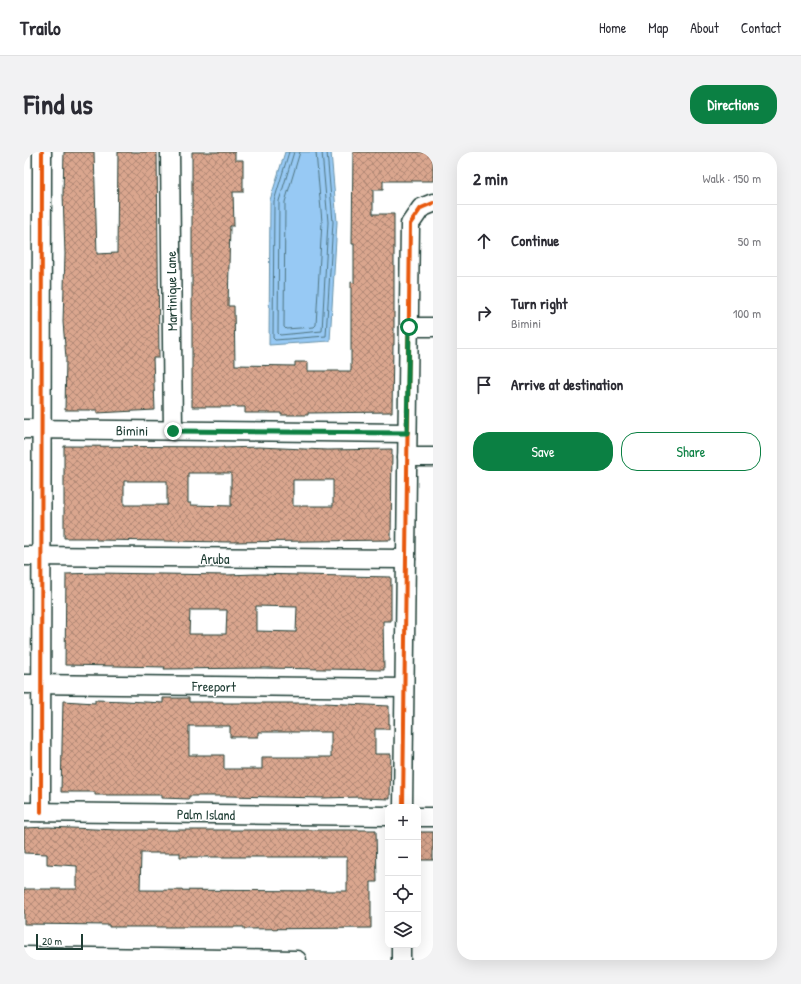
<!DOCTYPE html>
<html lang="en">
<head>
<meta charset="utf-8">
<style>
	body { margin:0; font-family:"Patrick Hand",sans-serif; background:#f2f2f3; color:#2b2b33 }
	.controls { position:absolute; right:12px; bottom:12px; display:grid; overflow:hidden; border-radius:8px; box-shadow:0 4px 16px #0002 }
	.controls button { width:36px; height:36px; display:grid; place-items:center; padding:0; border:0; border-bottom:1px solid #e1e1e2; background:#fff; color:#2b2b33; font:20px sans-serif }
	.scale { position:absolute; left:12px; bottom:10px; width:47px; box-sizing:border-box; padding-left:4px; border:2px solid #1f3d34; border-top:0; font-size:11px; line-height:14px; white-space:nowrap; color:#1f3d34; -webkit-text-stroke:3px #fff; paint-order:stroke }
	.stop { position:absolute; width:12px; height:12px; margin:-9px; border:3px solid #0b8043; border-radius:50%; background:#fff }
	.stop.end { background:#0b8043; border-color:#fff; box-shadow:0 1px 4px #0008 }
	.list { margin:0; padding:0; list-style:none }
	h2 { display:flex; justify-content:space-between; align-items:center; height:52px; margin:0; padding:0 16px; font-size:17px }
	h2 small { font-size:13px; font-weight:400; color:#7c7c81 }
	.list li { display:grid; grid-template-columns:26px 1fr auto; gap:12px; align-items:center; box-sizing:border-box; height:72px; padding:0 16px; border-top:1px solid #e1e1e2 }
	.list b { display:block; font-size:15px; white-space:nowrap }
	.list p { margin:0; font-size:13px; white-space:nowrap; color:#7c7c81 }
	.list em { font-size:13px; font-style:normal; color:#7c7c81 }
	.actions { display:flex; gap:8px; padding:12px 16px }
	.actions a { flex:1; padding:9px 0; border:1px solid #0b8043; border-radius:16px; text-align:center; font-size:14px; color:#0b8043 }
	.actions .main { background:#0b8043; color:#fff }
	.icon { flex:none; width:22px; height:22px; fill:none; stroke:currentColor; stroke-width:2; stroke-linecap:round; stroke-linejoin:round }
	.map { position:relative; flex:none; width:409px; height:808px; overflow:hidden; border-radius:16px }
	header { display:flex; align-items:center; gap:24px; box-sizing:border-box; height:56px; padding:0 20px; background:#fff; border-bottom:1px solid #e1e1e2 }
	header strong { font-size:19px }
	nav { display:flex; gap:22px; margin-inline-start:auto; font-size:14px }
	.intro { display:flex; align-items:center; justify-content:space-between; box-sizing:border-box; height:96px; padding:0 24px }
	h1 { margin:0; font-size:28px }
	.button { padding:10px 18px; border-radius:16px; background:#0b8043; color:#fff; font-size:14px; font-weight:700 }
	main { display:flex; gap:24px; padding:0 24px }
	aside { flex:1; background:#fff; border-radius:16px; box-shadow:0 4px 16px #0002 }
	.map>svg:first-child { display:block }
</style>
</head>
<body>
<header>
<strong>Trailo</strong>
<nav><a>Home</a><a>Map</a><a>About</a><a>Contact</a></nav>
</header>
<div class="intro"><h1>Find us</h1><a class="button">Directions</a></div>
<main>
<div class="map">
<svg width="409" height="808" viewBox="0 0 409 808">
	<defs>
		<pattern id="building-cross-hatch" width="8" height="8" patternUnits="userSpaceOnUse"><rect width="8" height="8" fill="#daa68e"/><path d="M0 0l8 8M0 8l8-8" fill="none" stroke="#b08875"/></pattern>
	</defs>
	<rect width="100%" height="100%" fill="#fff"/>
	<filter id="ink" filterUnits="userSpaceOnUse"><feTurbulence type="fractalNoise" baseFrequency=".025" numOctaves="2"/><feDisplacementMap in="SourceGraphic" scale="8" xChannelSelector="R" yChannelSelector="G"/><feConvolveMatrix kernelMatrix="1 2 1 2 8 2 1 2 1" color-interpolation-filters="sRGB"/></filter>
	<g filter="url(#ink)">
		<path fill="#97c9f4" stroke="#6791a7" d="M261 0H307L313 70 306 189 245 193 246 48Z"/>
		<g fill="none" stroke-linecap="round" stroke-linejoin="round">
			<g stroke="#4f7581" stroke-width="1">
				<path d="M265 0 250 49 249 186 251 188 302 184 309 70 303 0"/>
				<path d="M270 0 255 49 254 181 256 183 298 179 304 70 298 0"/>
				<path d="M276 0 261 50 260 175 262 177 290 175 292 173 298 70 292 0"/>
			</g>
		</g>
		<g fill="url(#building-cross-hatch)" stroke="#1f3d34" fill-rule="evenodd">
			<path d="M40 0H70L73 102 93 101 94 0H133L135 206H129L131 258 73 261V258H41L42 206 39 170 41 102 39 41Z"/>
			<path d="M168 0H211V8H219V40H209L210 74H206L204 154H210L211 213 271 214V210H284V219H327V130L330 131V92H328L329 0H409V29H359V38H349V62H370V193H369L368 260 284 261V263H257V261H221V255H168Z"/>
			<path d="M40 294 200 295V296L235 295 303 298 368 297 367 388 208 390 72 388V386H40ZM164 321H207V354L167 353V351H164ZM269 328H309V354H269ZM100 329H143V353H100Z"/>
			<path d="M73 421 203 423 232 422 367 425V469H359L360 518 240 516 140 517 141 515 41 513 42 422ZM232 454 273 455 272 480 232 479ZM166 458H203L202 482H165Z"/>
			<path d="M139 546H165V550H199V551H300L365 554V577H351V602H367L366 647 337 646V645L298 646 205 644H165V647L138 646V643H71V640H37L39 549 71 551V548L102 549 139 551ZM165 574H206V585H234V580H307V605H238V617H200V603H165Z"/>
			<path d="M24 675 93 678H352L353 730H347V776L220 777V775H85V773L0 772V737H53V714L23 712V702L0 701V676ZM117 701H156V705H323V739L116 738Z"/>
			<rect x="394" y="680" width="15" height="28"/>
		</g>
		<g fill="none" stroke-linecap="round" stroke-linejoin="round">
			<g stroke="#1f3d34" stroke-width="21">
				<g id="minor">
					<path d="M146 0 149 279"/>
					<path d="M385 175H409"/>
					<path d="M0 277 383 281"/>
					<path d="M383 305H409"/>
					<path d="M0 404 382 407"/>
					<path d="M0 532 380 536"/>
					<path d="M379 655 386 72 397 56 409 51"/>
					<path d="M0 660 364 664"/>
					<path d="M17 660 18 0"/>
					<path d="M394 665H409"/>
					<path d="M0 804 273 808"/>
					<path d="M377 808V793"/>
				</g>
			</g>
			<use href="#minor" stroke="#fff" stroke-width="18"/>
			<g stroke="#fff" stroke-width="6">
				<g id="cycleway">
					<path d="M379 655 386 72 397 56 409 51"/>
					<path d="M17 660 18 0"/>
				</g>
			</g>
			<use href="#cycleway" stroke="#e8590c" stroke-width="4"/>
		</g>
	</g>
	<g fill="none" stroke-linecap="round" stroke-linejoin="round" filter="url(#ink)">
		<path stroke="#0b8043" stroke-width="5" d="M149 279 383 281 385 175"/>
	</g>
	<g text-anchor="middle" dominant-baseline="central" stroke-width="3" stroke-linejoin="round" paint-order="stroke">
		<g font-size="14" fill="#1f3d34" stroke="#fff">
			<text transform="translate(147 139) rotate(-91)">Martinique Lane</text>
			<text transform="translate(108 278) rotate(1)">Bimini</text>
			<text x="191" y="406">Aruba</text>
			<text transform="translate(190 534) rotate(1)">Freeport</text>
			<text transform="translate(182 662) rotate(1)">Palm Island</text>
		</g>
	</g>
</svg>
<div class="controls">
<button>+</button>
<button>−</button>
<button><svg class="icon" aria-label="locate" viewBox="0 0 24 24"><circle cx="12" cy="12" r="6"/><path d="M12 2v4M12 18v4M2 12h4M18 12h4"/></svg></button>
<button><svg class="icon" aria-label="layers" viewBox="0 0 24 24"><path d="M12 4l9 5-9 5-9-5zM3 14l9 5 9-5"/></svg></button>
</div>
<div class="scale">20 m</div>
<div class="stop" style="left:385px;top:175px"></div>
<div class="stop end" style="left:149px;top:279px"></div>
</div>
<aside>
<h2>2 min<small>Walk · 150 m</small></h2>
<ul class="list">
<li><svg class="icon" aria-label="ahead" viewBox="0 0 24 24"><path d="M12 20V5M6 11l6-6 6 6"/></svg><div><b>Continue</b></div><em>50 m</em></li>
<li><svg class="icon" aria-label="right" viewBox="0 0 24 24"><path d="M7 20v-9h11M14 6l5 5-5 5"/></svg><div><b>Turn right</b><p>Bimini</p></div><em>100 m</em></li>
<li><svg class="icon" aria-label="arrive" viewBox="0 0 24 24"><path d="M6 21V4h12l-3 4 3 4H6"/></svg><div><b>Arrive at destination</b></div></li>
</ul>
<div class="actions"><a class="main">Save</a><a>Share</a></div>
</aside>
</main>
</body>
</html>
